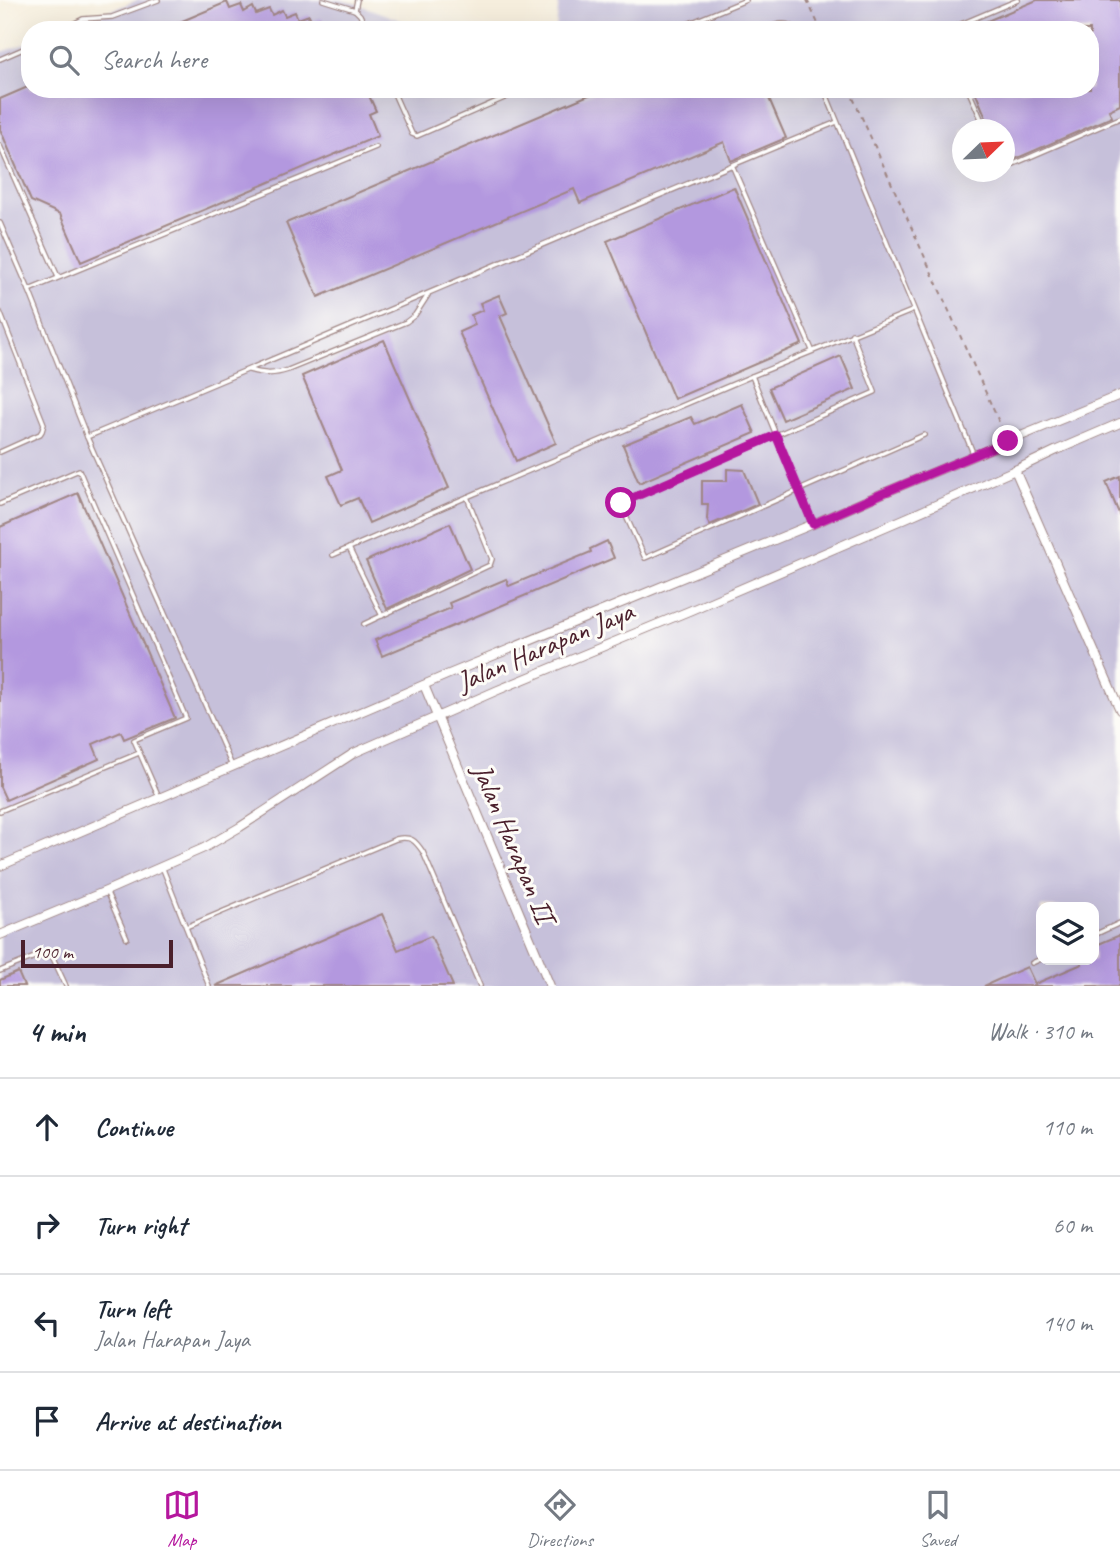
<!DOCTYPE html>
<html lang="en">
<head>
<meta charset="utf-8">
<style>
	body { margin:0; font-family:Caveat,sans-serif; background:#f2f2f3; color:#1f2937 }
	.controls { position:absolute; right:21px; bottom:21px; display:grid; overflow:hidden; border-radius:14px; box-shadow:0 7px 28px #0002 }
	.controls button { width:63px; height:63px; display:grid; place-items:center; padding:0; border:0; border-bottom:2px solid #e0e1e3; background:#fff; color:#1f2937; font:35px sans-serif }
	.compass { position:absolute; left:952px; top:119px; width:63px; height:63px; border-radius:50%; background:#fff; box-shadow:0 7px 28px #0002; rotate:67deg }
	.scale { position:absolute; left:21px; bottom:18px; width:152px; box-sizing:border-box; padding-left:7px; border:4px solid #4a1f2b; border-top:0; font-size:19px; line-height:24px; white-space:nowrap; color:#4a1f2b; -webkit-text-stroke:5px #fdfcf7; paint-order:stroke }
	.stop { position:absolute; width:21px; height:21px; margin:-16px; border:5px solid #b5179e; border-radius:50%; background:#fff }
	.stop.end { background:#b5179e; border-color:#fff; box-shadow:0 2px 7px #0008 }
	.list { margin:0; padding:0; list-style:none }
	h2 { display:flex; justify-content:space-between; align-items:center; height:91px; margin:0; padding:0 28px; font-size:30px }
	h2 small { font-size:23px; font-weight:400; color:#747a83 }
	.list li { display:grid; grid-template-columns:46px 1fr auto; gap:21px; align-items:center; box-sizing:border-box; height:98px; padding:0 28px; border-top:2px solid #e0e1e3 }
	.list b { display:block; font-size:26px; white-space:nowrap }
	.list p { margin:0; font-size:23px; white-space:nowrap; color:#747a83 }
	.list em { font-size:23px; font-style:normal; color:#747a83 }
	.icon { flex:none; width:38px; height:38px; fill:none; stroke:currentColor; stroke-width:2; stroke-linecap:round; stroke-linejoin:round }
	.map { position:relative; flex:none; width:1120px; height:986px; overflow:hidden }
	.search { position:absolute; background:#fff; box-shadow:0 7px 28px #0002; left:21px; right:21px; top:21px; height:77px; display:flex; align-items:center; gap:18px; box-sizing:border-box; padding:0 24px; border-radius:28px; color:#747a83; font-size:26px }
	.sheet { height:483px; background:#fff }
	nav { display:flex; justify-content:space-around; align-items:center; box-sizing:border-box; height:98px; border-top:2px solid #e0e1e3; background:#fff; font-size:19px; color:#747a83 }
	nav a { display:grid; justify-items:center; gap:4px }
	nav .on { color:#b5179e }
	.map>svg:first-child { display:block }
</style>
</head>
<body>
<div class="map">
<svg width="1120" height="986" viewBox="0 0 1120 986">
	<rect width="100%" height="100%" fill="#fdfcf7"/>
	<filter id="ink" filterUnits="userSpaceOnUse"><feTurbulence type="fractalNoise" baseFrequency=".0143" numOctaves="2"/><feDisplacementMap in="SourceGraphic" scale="14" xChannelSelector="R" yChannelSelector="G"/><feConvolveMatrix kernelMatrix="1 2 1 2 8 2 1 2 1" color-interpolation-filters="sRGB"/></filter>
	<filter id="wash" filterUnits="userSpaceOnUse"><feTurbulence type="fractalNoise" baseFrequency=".00686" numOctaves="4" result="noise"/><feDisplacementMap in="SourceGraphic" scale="28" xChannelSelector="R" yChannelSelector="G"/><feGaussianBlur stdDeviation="1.57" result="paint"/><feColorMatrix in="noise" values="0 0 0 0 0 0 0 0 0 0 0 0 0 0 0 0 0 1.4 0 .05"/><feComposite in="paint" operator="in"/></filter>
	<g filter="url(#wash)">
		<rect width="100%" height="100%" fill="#f6eedd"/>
		<g fill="#c6c0da" fill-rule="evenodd">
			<path d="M138 0H340L357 4 426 30H61Z"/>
			<path d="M559 0H1120V986H0V53L30 42V89H1090V30H556ZM962 130H1004V172H962ZM1041 907H1094V960H1041Z"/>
		</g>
		<g id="blocks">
			<g fill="#b398df">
				<path d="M1037 0H1120V105L1109 110 1112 117 1008 162H1004V130H991L974 89H1090V30H966Z"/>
				<path d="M227 2 230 9 241 5 244 12 253 7 256 14 269 9 272 15 282 10 285 16 295 12 298 19 309 15 312 22 321 18 324 25 337 19 341 30H161Z"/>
				<path d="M30 86V89H366L376 111 369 114 378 136 81 262 60 214 31 201 0 129V99Z"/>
				<path d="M603 89H765L786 138 731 161 724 142 580 203 574 189 318 297 286 223Z"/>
				<path d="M734 187 802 344 674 399 607 241Z"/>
				<path d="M499 295 507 313 500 316 556 443 516 461 459 332 475 325 471 315 483 310 480 303Z"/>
				<path d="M384 340 449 488 369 523 358 498 341 505 328 476 342 470 302 376Z"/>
				<path d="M841 356 855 389 783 420 769 388Z"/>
				<path d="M742 404 755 433 639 483 623 445 691 417 695 424Z"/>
				<path d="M727 469 744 470 758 504 710 525 707 519 708 504H702V481H727Z"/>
				<path d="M1120 476V516L1106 482Z"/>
				<path d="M78 493 175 718 124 739 121 732 93 744 99 759 6 800 0 787V527Z"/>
				<path d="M450 523 470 569 387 609 366 561Z"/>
				<path d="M607 541 614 558 382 656 375 640 451 608 449 603 506 579 509 586 591 552 590 549Z"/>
				<path d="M382 914 398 950 431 936 453 986H215Z"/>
				<path d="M1120 935V986H984L1027 967 1035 984 1082 964 1080 960H1094V946Z"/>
				<path d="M18 972 24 986H0V980Z"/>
			</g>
		</g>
	</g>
	<g filter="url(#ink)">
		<use href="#blocks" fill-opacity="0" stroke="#a08684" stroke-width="2"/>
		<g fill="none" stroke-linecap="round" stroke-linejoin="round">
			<g stroke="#a08684" stroke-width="6">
				<g id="service">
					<path d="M323 0 355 10 360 15 367 30"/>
					<path d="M355 10 357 0"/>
					<path d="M61 30 83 19 112 17 158 0"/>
					<path d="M673 30 746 0"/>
					<path d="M763 30C777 24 786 20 798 30"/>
					<path d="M947 30 1018 0"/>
					<path d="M0 59 30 46"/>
					<path d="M392 89 412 134 417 136 525 89"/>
					<path d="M824 89 973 453"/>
					<path d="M968 89 986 130"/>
					<path d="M0 146 58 277"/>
					<path d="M732 165 812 350"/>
					<path d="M1004 166H1009L1120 118"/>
					<path d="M0 223 29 290 87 437 232 766"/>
					<path d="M29 290 376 147"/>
					<path d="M0 312 44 424 42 431 40 434 0 452"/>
					<path d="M852 334 875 392 620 503 645 558 924 435"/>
					<path d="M249 370C264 374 273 375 288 370L406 322 415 315 428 295"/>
					<path d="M752 376 812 523"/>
					<path d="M87 437C338 333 586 224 837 122"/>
					<path d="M467 497 752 376 914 310"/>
					<path d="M0 504 79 470 186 718 134 740 159 797"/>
					<path d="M349 548 382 616"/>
					<path d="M333 555 467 497 492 559 490 565 364 624"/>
					<path d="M0 811 139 753"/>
					<path d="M163 869 209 986"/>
					<path d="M107 893 127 938"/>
					<path d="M186 927 396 839C411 836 415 840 423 852L480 986"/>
					<path d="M1094 935 1120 923"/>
					<path d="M1032 963 1041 959"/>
					<path d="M0 971 42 954H49L53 958 66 986"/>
				</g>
			</g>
			<g stroke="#a08684" stroke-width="10">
				<g id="minor">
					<path d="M1015 470 1120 710"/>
					<path d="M424 685 550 986"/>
					<path d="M0 866 449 674 813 524 881 494 1120 395"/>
					<path d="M0 935 106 891 204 848 240 827 354 753 498 690 689 611 906 518 1015 470 1057 450 1120 423"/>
				</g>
			</g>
			<g stroke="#a08684" stroke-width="2" stroke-dasharray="5 5" stroke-linecap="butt">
				<path d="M807 0 821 30"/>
				<path d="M849 89 1004 433"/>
			</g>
			<use href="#service" stroke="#fff" stroke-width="3.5"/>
			<use href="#minor" stroke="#fff" stroke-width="8"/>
		</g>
	</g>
	<g fill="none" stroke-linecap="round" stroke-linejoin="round" filter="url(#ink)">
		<path stroke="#b5179e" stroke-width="9" d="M621 503 776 435 813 524 881 494 1008 441"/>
	</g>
	<g text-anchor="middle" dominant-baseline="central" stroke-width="6" stroke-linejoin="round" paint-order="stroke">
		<g font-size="28" fill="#4a1f2b" stroke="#fdfcf7">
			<text transform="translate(545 646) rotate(-23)">Jalan Harapan Jaya</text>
			<text transform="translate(514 843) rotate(67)">Jalan Harapan II</text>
		</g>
	</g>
</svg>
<div class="controls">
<button><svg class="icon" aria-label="layers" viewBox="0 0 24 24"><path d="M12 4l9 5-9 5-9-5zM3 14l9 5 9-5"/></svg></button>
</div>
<svg class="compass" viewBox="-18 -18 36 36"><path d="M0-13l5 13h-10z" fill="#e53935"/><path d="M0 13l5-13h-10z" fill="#747a83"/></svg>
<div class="scale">100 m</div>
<div class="stop" style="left:621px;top:503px"></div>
<div class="stop end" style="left:1008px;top:441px"></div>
<div class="search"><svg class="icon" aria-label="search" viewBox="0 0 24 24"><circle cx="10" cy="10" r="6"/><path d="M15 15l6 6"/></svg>Search here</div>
</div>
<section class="sheet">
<h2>4 min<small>Walk · 310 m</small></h2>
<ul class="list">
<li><svg class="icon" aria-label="ahead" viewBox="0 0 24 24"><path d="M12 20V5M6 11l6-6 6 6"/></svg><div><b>Continue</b></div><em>110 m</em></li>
<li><svg class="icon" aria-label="right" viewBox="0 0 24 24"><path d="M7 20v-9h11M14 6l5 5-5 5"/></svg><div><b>Turn right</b></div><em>60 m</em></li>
<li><svg class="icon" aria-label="left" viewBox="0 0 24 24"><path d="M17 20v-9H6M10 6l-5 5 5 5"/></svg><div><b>Turn left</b><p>Jalan Harapan Jaya</p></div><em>140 m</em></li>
<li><svg class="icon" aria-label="arrive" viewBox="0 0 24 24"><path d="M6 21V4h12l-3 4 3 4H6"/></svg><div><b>Arrive at destination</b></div></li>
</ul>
</section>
<nav>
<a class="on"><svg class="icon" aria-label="map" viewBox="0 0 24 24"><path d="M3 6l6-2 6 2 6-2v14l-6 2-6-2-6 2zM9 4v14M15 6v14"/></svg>Map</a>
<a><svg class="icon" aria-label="directions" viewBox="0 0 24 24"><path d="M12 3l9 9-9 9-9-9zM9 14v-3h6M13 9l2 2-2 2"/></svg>Directions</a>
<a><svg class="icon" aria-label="saved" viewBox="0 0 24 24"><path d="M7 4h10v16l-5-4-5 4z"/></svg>Saved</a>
</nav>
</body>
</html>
